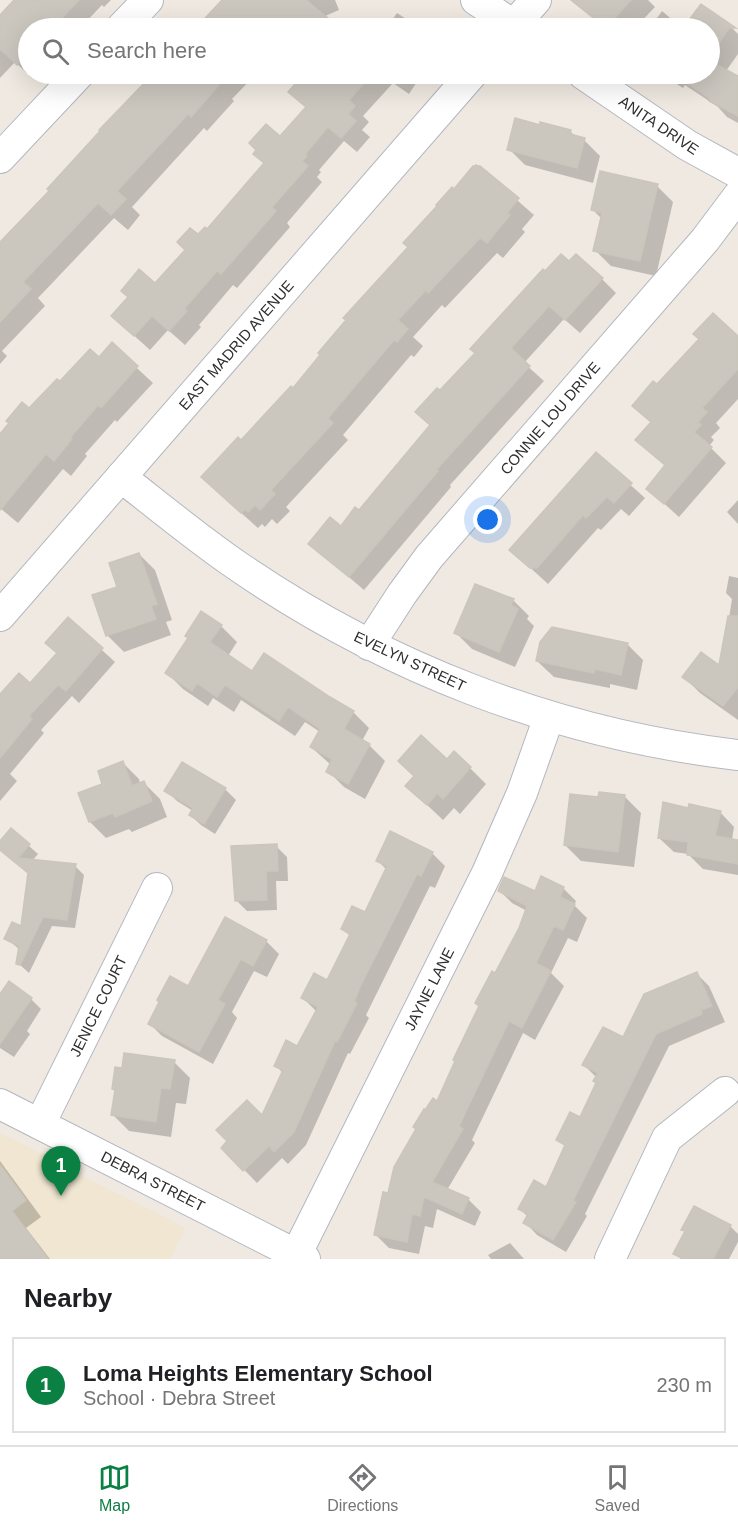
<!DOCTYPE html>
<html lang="en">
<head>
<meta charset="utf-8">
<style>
	body { margin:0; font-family:Arial,sans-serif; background:#f6f6f6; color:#202124 }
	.you { position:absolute; left:488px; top:520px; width:21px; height:21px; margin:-15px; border:4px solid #fff; border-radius:50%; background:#1a73e8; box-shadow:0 0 0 9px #1a73e833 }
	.badge { display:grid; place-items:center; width:39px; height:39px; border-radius:50%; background:#0b8043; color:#fff; font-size:20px; font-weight:700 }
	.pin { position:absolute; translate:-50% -50px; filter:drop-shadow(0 2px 3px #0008) }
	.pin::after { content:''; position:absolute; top:32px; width:21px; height:18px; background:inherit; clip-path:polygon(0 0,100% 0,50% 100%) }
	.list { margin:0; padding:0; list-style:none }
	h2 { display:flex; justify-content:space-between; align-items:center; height:78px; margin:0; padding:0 24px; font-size:26px }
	h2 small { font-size:20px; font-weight:400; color:#757577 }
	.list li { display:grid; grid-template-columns:39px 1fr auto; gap:18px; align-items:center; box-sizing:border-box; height:96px; margin:0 12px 12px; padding:0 12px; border:2px solid #e0e0e0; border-radius:0px }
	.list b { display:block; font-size:22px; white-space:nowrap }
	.list p { margin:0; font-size:20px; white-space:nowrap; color:#757577 }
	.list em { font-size:20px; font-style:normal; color:#757577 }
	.icon { flex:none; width:33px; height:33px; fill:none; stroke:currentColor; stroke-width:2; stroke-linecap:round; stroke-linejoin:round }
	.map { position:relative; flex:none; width:738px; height:1259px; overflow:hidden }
	.search { position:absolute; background:#fff; box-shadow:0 6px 24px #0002; left:18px; right:18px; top:18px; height:66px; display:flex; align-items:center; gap:15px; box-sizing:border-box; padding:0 21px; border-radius:33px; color:#757577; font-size:22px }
	.sheet { height:186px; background:#fff }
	nav { display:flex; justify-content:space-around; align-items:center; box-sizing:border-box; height:84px; border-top:2px solid #e0e0e0; background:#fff; font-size:16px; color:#757577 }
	nav a { display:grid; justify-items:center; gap:3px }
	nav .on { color:#0b8043 }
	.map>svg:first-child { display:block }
</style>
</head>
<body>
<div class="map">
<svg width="738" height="1259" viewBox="0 0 738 1259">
	<rect width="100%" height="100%" fill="#efe9e1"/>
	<path fill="#f0e6d1" d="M0 1133 64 1165 63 1167 161 1215 185 1228 170 1259H0Z"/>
	<g fill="#0003">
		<path d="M16 0H111L104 7 102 5 80 28H28V74H37L32 78 15 62 0 78V14L2 15Z"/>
		<path d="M269 0H335L339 10 323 17 332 26 331 28H282Z"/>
		<path d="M589 0H648L655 7 635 28H604L582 8Z"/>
		<path d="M701 6 730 26 738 34V54L726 71 738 78V123L727 117 718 107 685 85 683 88 661 74H710V28H685Z"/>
		<path d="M662 11 682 28H650Z"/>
		<path d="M397 13 420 28H373L379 20 388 26Z"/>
		<path d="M154 74H256L232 99 234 101 207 131 204 128 132 207 140 215 128 230 114 218 38 298 45 306 2 351 7 356 0 364V252Z"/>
		<path d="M306 74H312L320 81 327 74H422L409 94 393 83 363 116 369 122 362 130 370 137 357 152 344 141 319 170 321 172 317 177 322 182 287 223 290 227 237 288 233 285 199 325 201 327 185 345 168 330 150 350 129 331 155 285 198 237 207 231 265 164 280 139 307 108 290 92Z"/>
		<path d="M570 131 577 138 584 140 600 156 593 183 525 165 509 149Z"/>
		<path d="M476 164 534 215 522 229 525 232 503 258 497 253 445 308 442 305 413 337 423 346 414 357 411 355 343 435 348 440 286 507 290 511 277 524 272 519 265 527 262 524 258 528 219 493 241 442 293 390Z"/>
		<path d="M657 186 673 202 656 276 611 266 595 250 602 219 593 210Z"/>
		<path d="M569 263 602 279 616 293 580 333 564 319 524 363 544 381 450 485 451 487 364 590 310 544 341 528 359 512 431 426 440 393 545 273Z"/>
		<path d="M738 338V399L716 423 720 428 711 437 714 440 709 446 726 463 679 517 648 489 666 466 637 440 652 423 634 405 657 386 701 340Z"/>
		<path d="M112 345 153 383 117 422 115 420 85 454 87 456 71 476 63 469 18 523 0 508V437L61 383 99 359Z"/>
		<path d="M596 454 645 498 629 516 621 509 601 530 598 528 548 584 511 550Z"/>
		<path d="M738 500V524L727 512Z"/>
		<path d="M139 554 155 570 172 620 166 622 171 635 124 652 108 636 94 596 118 587Z"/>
		<path d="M729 576 738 578V634L728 624 732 599 726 593Z"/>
		<path d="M513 600 529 616 527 619 534 626 515 667 472 649 456 633Z"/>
		<path d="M68 619 115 662 79 703 72 696 41 730 44 733 10 774 17 781 0 801V696L31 685 59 654Z"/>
		<path d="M221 626 237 642 228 656 252 673 329 698 353 712 369 728 362 741 369 745 385 761 365 799 344 787 328 771 331 765 311 747 320 732 305 722 295 736 241 700 234 712 213 698 208 706 183 689 167 673Z"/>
		<path d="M627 644 643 660 637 690 610 684V688L554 677 537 661Z"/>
		<path d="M738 652V720L700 693 684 677 721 668Z"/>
		<path d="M448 761 470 768 486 784 460 814 454 808 443 820 407 786 416 776Z"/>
		<path d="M123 763 139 779 140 784 144 783 160 799 167 817 132 832 129 829 106 838 90 822 80 794 104 785Z"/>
		<path d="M183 764 225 789 236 800 215 834 201 825 190 815 193 811 177 801 166 790Z"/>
		<path d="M625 797 641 813 634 867 581 861 565 845 600 799Z"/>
		<path d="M689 810 720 812 734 827 732 840 738 842V875L703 869 688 854 674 852 659 838Z"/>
		<path d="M11 830 38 854 32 861 75 866 84 875 75 928 52 926 29 973 18 963 20 950 6 938 23 929 30 874 0 848V843Z"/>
		<path d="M276 846 287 857 288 881H276L277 910 247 911 236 900Z"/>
		<path d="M432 853 445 866 435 888 430 886 366 1015 369 1018 350 1054 348 1053 306 1145 288 1164 282 1158 257 1183 223 1148 263 1118 283 1073 276 1066 298 1048 317 1012 303 998 327 982 351 937 342 928 366 914 387 870 377 860Z"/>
		<path d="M563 888 576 901 574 905 587 918 577 942 568 938 551 973 564 986 535 1040 523 1033 472 1140 475 1143 447 1190 468 1199 481 1212 475 1226 437 1209 433 1228 425 1226 419 1254 389 1248 376 1235 389 1194 437 1103 496 975 520 928 527 911 512 903 499 890 535 893Z"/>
		<path d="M266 941 279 954 267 977 254 971 232 1012 237 1018 213 1064 162 1036 149 1023 188 988Z"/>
		<path d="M697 974 709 986 725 1022 669 1046 585 1214 587 1216 566 1252 537 1235 525 1222 528 1217 520 1209 547 1189 566 1147 558 1140 581 1119 598 1084 597 1078 584 1065 624 1039Z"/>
		<path d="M0 996 31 999 41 1009 27 1031 30 1034 14 1057 0 1048Z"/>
		<path d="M174 1062 190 1078 186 1104 176 1103 171 1137 129 1131 113 1115 116 1092 113 1089 124 1070Z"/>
		<path d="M0 1161 41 1217 26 1228 50 1259H0Z"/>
		<path d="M730 1226 738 1234V1242L729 1259H681L675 1253 686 1232 683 1229Z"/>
		<path d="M510 1243 524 1259H491L488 1255Z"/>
	</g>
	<g fill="#cbc7bf" stroke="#cbc5ba" stroke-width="1.5">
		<path d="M14 0H79L53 28H28V52L17 65 0 49V15Z"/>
		<path d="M222 0H306L340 28H196Z"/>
		<path d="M571 0H631L606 28Z"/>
		<path d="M701 4 736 28H729L710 57V28H683Z"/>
		<path d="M710 61 738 76V116L709 101 710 99 674 74H710Z"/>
		<path d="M153 74H207L219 85 191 117 188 114 117 191 126 199 111 215 98 203 23 282 31 289 0 322V242L49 191 47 189 100 131 99 130Z"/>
		<path d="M304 74H372L349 100 355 106 348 114 356 121 341 138 328 127 305 154 307 156 302 161 308 166 272 207 276 211 221 274 217 271 184 309 187 311 169 331 152 316 134 336 111 316 128 297 121 291 139 269 155 283 185 250 177 242 190 228 198 234 205 227 207 229 264 163 253 154 256 150 249 143 266 124 280 136 306 107 288 92Z"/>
		<path d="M515 118 540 125V122L571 130 570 134 585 138 577 168 507 150Z"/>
		<path d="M473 166H480L519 198 507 213 510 215 487 243 480 238 428 293 426 290 398 320 408 329 397 342 394 340 328 418 333 423 271 490 275 494 260 510 255 505 248 512 245 509 241 513 201 477 238 437 241 440 291 386 293 388 320 355 318 353 346 320 343 318 408 247 403 243 437 206 436 205 452 187 454 189Z"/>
		<path d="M600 171 658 184 640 261 593 251 602 213 591 210Z"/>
		<path d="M561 254 569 261 576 254 603 278 565 320 549 306 511 348 530 366 436 470 438 471 349 577 308 544 330 517 341 526 355 507 359 510 430 425 415 412 437 388 440 390 475 353 470 349 543 269 545 271Z"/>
		<path d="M713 313 738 336V369L702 408 707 412 698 422 701 425 694 432 712 447 664 504 646 489 665 465 635 440 651 422 632 406 653 381 657 384 699 339 693 334Z"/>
		<path d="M112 342 138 366 101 408 98 405 70 438 72 439 54 461 46 454 0 510V434L9 423 6 421 22 402 29 408 57 379 60 381 90 349 99 357Z"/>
		<path d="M596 452 632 483 614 503 607 497 586 518 583 515 537 568H530L509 550Z"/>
		<path d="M139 553 157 604 151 606 156 619 106 636 92 595 117 587 109 563Z"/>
		<path d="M475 584 514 599 511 605 518 609 499 652 454 633Z"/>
		<path d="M201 611 222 625 210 642 252 671 264 653 330 697 354 711 344 729 370 744 348 784 326 772 332 759 310 747 320 729 288 707 279 721 225 685 217 697 197 683 192 691 165 673 188 638 185 636Z"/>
		<path d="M728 616H738V687L723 706 682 677 701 652 719 665Z"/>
		<path d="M68 617 103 648 66 691 58 685 29 716 32 719 0 758V694L19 673 30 683 57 653 45 643Z"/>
		<path d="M552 627 628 643 621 675 595 669 594 673 536 661 540 642Z"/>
		<path d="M421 735 447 759 454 751 471 767 443 799 437 793 427 805 405 786 414 776 398 761Z"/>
		<path d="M123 761 132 786 144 781 152 801 115 817 113 813 89 822 78 793 102 784 98 771Z"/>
		<path d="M182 762 226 788 204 824 189 815 193 808 164 791Z"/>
		<path d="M599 792 625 795 618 852 564 845 570 794 598 797Z"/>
		<path d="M663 802 688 808 689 804 721 811 715 836 738 840V864L687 855 688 842 658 838Z"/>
		<path d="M11 828 30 844 18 858 76 864 67 920 43 917 20 965 16 964 19 946 4 939 12 922 21 926 28 873 0 850V841Z"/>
		<path d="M390 831 433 852 421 876 417 874 360 987 354 1002 357 1003 337 1042 335 1041 294 1132 274 1152 269 1146 243 1171 221 1148 227 1141 216 1130 247 1100 262 1115 283 1070 274 1066 286 1040 297 1046 318 1007 301 998 314 973 327 980 350 934 341 929 352 906 365 912 387 866 376 861Z"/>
		<path d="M277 844 278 871H266L267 900 235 901 231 846Z"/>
		<path d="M541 876 564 887 560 897 575 904 563 930 554 926 536 963 551 971 522 1028 509 1021 459 1126 463 1129 432 1182 469 1198 462 1214 424 1197 420 1216 412 1214 407 1242 374 1235 383 1192 388 1193 394 1167 416 1129 413 1127 424 1109 425 1110 433 1098 437 1101 455 1061 453 1060 479 1006 475 1003 492 971 495 973 519 928 527 906 498 891 504 877 535 891Z"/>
		<path d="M225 917 267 940 253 966 241 959 218 1000 225 1004 199 1052 148 1024 159 1002 157 1000 170 976 188 986Z"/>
		<path d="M697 972 712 1006 701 1010 702 1014 656 1034 573 1201 576 1202 553 1240 523 1223 528 1214 518 1209 534 1180 546 1187 565 1145 556 1140 570 1112 580 1117 596 1083 593 1081 598 1073 582 1065 603 1027 623 1037 644 994Z"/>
		<path d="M9 981 32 998 0 1044V994Z"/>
		<path d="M124 1053 175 1060 170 1089 161 1088 156 1122 111 1115 115 1090 112 1089 115 1067 122 1068Z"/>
		<path d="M0 1165 26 1200 12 1211 48 1259H0Z"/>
		<path d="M694 1206 731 1225 713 1259H684L673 1254 685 1231 681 1230Z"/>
	</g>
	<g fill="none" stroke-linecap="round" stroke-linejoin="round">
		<g stroke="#b4b7c1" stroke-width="32">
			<g id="minor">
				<path d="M476 0 518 28"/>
				<path d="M121 28 148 0"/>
				<path d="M511 28 536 0"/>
				<path d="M583 74 687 145 738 173"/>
				<path d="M0 158 79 74"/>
				<path d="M121 477C157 505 192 534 229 560 380 666 555 734 738 755"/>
				<path d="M0 616 472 74"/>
				<path d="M369 645 402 594 429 557 705 240 738 196"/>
				<path d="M0 1104 305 1259"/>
				<path d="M40 1124 157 888"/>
				<path d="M296 1255 487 873 522 793 549 717"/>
				<path d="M610 1259 667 1138 725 1092"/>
			</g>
		</g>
		<use href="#minor" stroke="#fff" stroke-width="30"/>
	</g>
	<g text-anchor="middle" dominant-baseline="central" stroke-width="5" stroke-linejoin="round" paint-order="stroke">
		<g font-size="15" fill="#2e2e2e" stroke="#fff">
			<text transform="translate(659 125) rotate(34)">ANITA DRIVE</text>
			<text transform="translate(236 345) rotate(-49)">EAST MADRID AVENUE</text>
			<text transform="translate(550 418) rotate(-49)">CONNIE LOU DRIVE</text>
			<text transform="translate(410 661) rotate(25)">EVELYN STREET</text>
			<text transform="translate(429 989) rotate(-63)">JAYNE LANE</text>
			<text transform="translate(98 1006) rotate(-64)">JENICE COURT</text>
			<text transform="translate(153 1181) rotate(27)">DEBRA STREET</text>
		</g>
	</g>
</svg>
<div class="you"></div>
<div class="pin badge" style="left:61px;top:1196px">1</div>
<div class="search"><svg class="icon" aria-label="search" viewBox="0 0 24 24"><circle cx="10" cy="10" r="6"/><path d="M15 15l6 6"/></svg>Search here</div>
</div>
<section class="sheet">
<h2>Nearby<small></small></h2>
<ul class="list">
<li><span class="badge">1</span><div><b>Loma Heights Elementary School</b><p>School · Debra Street</p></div><em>230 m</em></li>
</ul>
</section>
<nav>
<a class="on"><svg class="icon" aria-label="map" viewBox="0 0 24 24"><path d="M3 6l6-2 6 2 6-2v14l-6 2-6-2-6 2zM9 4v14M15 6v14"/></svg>Map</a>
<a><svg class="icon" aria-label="directions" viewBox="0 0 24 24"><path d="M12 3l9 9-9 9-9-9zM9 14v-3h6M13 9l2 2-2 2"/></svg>Directions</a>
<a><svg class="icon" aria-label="saved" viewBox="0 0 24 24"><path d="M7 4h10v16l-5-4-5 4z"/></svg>Saved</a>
</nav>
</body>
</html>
